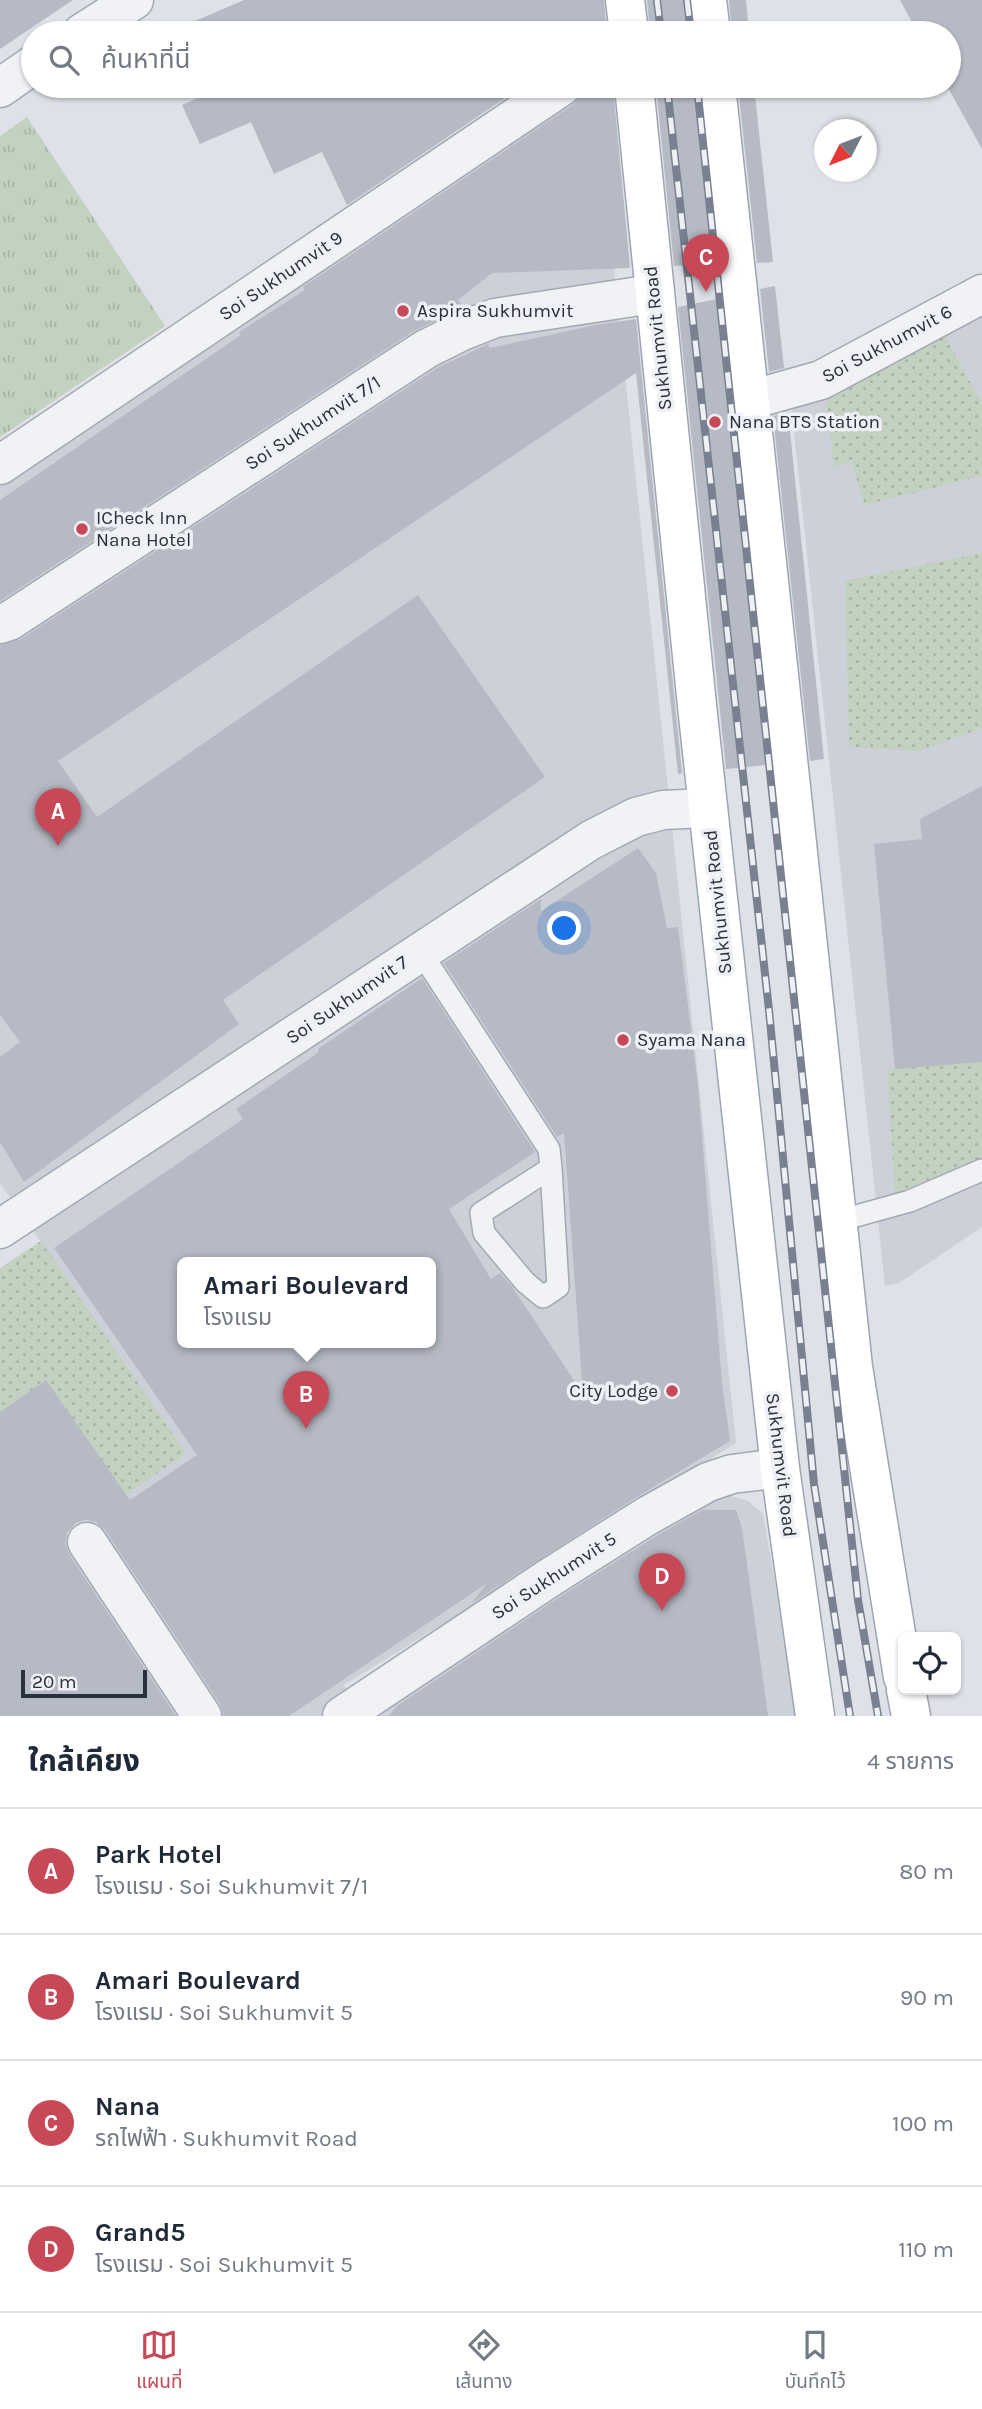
<!DOCTYPE html>
<html lang="th">
<head>
<meta charset="utf-8">
<style>
	body { margin:0; font-family:Karla,"Noto Sans Thai",sans-serif; background:#f6f6f7; color:#1f2937 }
	.controls { position:absolute; right:21px; bottom:21px; display:grid; overflow:hidden; border-radius:10px; box-shadow:0 2px 5px #0004 }
	.controls button { width:63px; height:63px; display:grid; place-items:center; padding:0; border:0; border-bottom:2px solid #e0e1e3; background:#fff; color:#1f2937; font:35px sans-serif }
	.compass { position:absolute; left:814px; top:119px; width:63px; height:63px; border-radius:50%; background:#fff; box-shadow:0 2px 5px #0004; rotate:228deg }
	.scale { position:absolute; left:21px; bottom:18px; width:126px; box-sizing:border-box; padding-left:7px; border:4px solid #282f3d; border-top:0; font-size:19px; line-height:24px; white-space:nowrap; color:#282f3d; -webkit-text-stroke:5px #eef0f5; paint-order:stroke }
	.you { position:absolute; left:565px; top:929px; width:24px; height:24px; margin:-18px; border:5px solid #fff; border-radius:50%; background:#1a73e8; box-shadow:0 0 0 10px #1a73e833 }
	.badge { display:grid; place-items:center; width:46px; height:46px; border-radius:50%; background:#c74857; color:#fff; font-size:23px; font-weight:700 }
	.pin { position:absolute; translate:-50% -58px; filter:drop-shadow(0 2px 4px #0008) }
	.pin::after { content:''; position:absolute; top:37px; width:24px; height:21px; background:inherit; clip-path:polygon(0 0,100% 0,50% 100%) }
	.popup { position:absolute; left:177px; top:1257px; width:259px; height:91px; box-sizing:border-box; display:grid; place-content:center; border-radius:10px; background:#fff; filter:drop-shadow(0 2px 5px #0005); font-size:23px; white-space:nowrap; color:#747a83 }
	.popup b { font-size:26px; color:#1f2937 }
	.popup::after { content:''; position:absolute; left:50%; top:100%; margin-left:-14px; border:14px solid transparent; border-top-color:#fff }
	.list { margin:0; padding:0; list-style:none }
	h2 { display:flex; justify-content:space-between; align-items:center; height:91px; margin:0; padding:0 28px; font-size:30px }
	h2 small { font-size:23px; font-weight:400; color:#747a83 }
	.list li { display:grid; grid-template-columns:46px 1fr auto; gap:21px; align-items:center; box-sizing:border-box; height:126px; padding:0 28px; border-top:2px solid #e0e1e3 }
	.list b { display:block; font-size:26px; white-space:nowrap }
	.list p { margin:0; font-size:23px; white-space:nowrap; color:#747a83 }
	.list em { font-size:23px; font-style:normal; color:#747a83 }
	.icon { flex:none; width:38px; height:38px; fill:none; stroke:currentColor; stroke-width:2; stroke-linecap:round; stroke-linejoin:round }
	.map { position:relative; flex:none; width:982px; height:1716px; overflow:hidden }
	.search { position:absolute; background:#fff; box-shadow:0 2px 5px #0004; left:21px; right:21px; top:21px; height:77px; display:flex; align-items:center; gap:18px; box-sizing:border-box; padding:0 24px; border-radius:38px; color:#747a83; font-size:26px }
	.sheet { height:595px; background:#fff }
	nav { display:flex; justify-content:space-around; align-items:center; box-sizing:border-box; height:98px; border-top:2px solid #e0e1e3; background:#fff; font-size:19px; color:#747a83 }
	nav a { display:grid; justify-items:center; gap:4px }
	nav .on { color:#c74857 }
	.map>svg:first-child { display:block }
</style>
</head>
<body>
<div class="map">
<svg width="982" height="1716" viewBox="0 0 982 1716">
	<defs>
		<pattern id="grass-tufts" width="24" height="20" patternUnits="userSpaceOnUse" patternTransform="scale(1.75)"><rect width="24" height="20" fill="#c3d1c0"/><path d="M3 7l-1-3M5 7V3M7 7l1-3M15 17l-1-3M17 17v-4M19 17l1-3" fill="none" stroke="#a8b4a6"/></pattern>
		<pattern id="garden-dots" width="8" height="8" patternUnits="userSpaceOnUse" patternTransform="scale(1.75)"><rect width="8" height="8" fill="#c3d1c0"/><path d="M2 2h.1M6 6h.1" fill="none" stroke="#a8b4a6" stroke-width="1.8" stroke-linecap="round"/></pattern>
	</defs>
	<rect width="100%" height="100%" fill="#dee1e7"/>
	<g fill="#ccd0d9" fill-rule="evenodd">
		<path d="M547 86H595L736 1443 344 1685 365 1713 717 1493 747 1500 763 1514 798 1716H0V1581L186 1453 0 1183V444ZM182 1263H430V1343H182Z"/>
		<path d="M982 308V1227L899 1283 885 1286 791 404Z"/>
	</g>
	<path fill="url(#grass-tufts)" d="M27 117 165 326 0 437V136Z"/>
	<g fill="url(#garden-dots)">
		<path d="M944 334 982 404V476L865 505 851 462 834 467 826 397Z"/>
		<path d="M982 553V728L919 751 849 747 845 581Z"/>
		<path d="M982 1060V1157L895 1194 887 1068Z"/>
		<path d="M41 1241 186 1453 116 1502 0 1421V1268Z"/>
	</g>
	<g fill="#b6bac4" fill-rule="evenodd">
		<path d="M0 0H73L0 49Z"/>
		<path d="M244 0H604L607 33H167Z"/>
		<path d="M647 0H686L689 33H650Z"/>
		<path d="M729 0H746L749 33H732Z"/>
		<path d="M900 0H982V149L947 86 949 33H918Z"/>
		<path d="M225 86H523L347 205 322 152 274 174 251 122 200 144 182 105Z"/>
		<path d="M584 86H613L630 268 492 273 458 300 463 307 414 331 0 601V500L241 335 239 332 305 290 303 287 574 104 581 96Z"/>
		<path d="M656 86H695L713 264 674 266Z"/>
		<path d="M738 86H754L773 262 757 263Z"/>
		<path d="M775 286 784 368 769 372 760 289Z"/>
		<path d="M717 299 767 765 726 769 678 307Z"/>
		<path d="M636 319 682 773 678 774 636 373 58 761 97 817 418 595 545 777 223 1000 239 1024 24 1182 0 1142V1057L20 1042 0 1015V645L21 639 437 368 488 344 490 348 596 325Z"/>
		<path d="M788 412 824 759 810 761 773 416Z"/>
		<path d="M982 786V1062L895 1069 874 844 922 839 920 819Z"/>
		<path d="M638 848 656 873 667 928 678 927 698 1085 722 1383 730 1441 635 1498 472 1603 486 1584 289 1716H224L220 1704 105 1530 96 1522 86 1520 76 1523 67 1533 65 1544 69 1554 176 1716H0V1412L46 1380 130 1500 197 1455 54 1248 243 1119 236 1109 319 1052 318 1049 422 978 535 1152 449 1209 491 1279 500 1273 513 1288 583 1394 564 1133 557 1137 444 963 541 899V911ZM182 1263H430V1343H182Z"/>
		<path d="M702 1510H736L742 1528 768 1716H389L397 1706 561 1596 658 1535Z"/>
	</g>
	<g fill="none" stroke-linecap="round" stroke-linejoin="round">
		<g stroke="#a4a8b1" stroke-width="24">
			<g id="service">
				<path d="M420 951 549 1149 551 1168 558 1287 543 1297 525 1282 484 1233 481 1213 551 1168"/>
				<path d="M838 1221 910 1201 982 1170"/>
			</g>
		</g>
		<g stroke="#a4a8b1" stroke-width="41">
			<g id="minor">
				<path d="M82 33 134 0"/>
				<path d="M0 88 33 65"/>
				<path d="M750 400 821 380 982 294"/>
				<path d="M0 465 562 86"/>
				<path d="M0 624 9 621 426 349 462 331 495 318 653 294"/>
				<path d="M0 1229 591 840 636 817 663 810 708 808"/>
				<path d="M87 1542 202 1716"/>
				<path d="M342 1716 549 1578 647 1516 708 1482 732 1474 780 1468"/>
			</g>
		</g>
		<g stroke="#9ea5b2" stroke-width="41">
			<g id="primary">
				<path d="M625 0 629 33"/>
				<path d="M707 0 711 33"/>
				<path d="M634 86 698 715 780 1468 815 1716"/>
				<path d="M716 86 853 1367 903 1677"/>
				<path d="M906 1690 911 1716"/>
			</g>
		</g>
		<use href="#service" stroke="#f1f2f6" stroke-width="21"/>
		<use href="#minor" stroke="#f1f2f6" stroke-width="38"/>
		<use href="#primary" stroke="#fff" stroke-width="38"/>
		<g stroke="#798190" stroke-width="8">
			<g id="rail">
				<path d="M657 0 661 33"/>
				<path d="M687 0 691 33"/>
				<path d="M667 86 769 1010 814 1484 850 1716"/>
				<path d="M697 86 858 1600 878 1716"/>
			</g>
		</g>
		<use href="#rail" stroke="#eef0f5" stroke-width="5" stroke-dasharray="16" stroke-linecap="butt"/>
	</g>
	<g fill="#c74857" stroke="#eef0f5" stroke-width="2.5">
		<circle cx="403" cy="311" r="7"/>
		<circle cx="715" cy="422" r="7"/>
		<circle cx="82" cy="529" r="7"/>
		<circle cx="623" cy="1040" r="7"/>
		<circle cx="672" cy="1391" r="7"/>
	</g>
	<g text-anchor="middle" dominant-baseline="central" stroke-width="7" stroke-linejoin="round" paint-order="stroke">
		<g font-size="19" fill="#282f3d" stroke="#eef0f5">
			<text transform="translate(281 276) rotate(-34)">Soi Sukhumvit 9</text>
			<text transform="translate(658 338) rotate(-96)">Sukhumvit Road</text>
			<text transform="translate(887 344) rotate(-28)">Soi Sukhumvit 6</text>
			<text transform="translate(313 423) rotate(-33)">Soi Sukhumvit 7/1</text>
			<text transform="translate(718 902) rotate(-96)">Sukhumvit Road</text>
			<text transform="translate(347 1000) rotate(-34)">Soi Sukhumvit 7</text>
			<text transform="translate(781 1465) rotate(83)">Sukhumvit Road</text>
			<text transform="translate(554 1576) rotate(-33)">Soi Sukhumvit 5</text>
		</g>
		<g font-size="19" fill="#282f3d" stroke="#eef0f5" text-anchor="start">
			<text x="417" y="311">Aspira Sukhumvit</text>
			<text x="729" y="422">Nana BTS Station</text>
			<text x="96" y="518">ICheck Inn<tspan x="96" dy="22">Nana Hotel</tspan></text>
			<text x="637" y="1040">Syama Nana</text>
			<text x="658" y="1391" text-anchor="end">City Lodge</text>
		</g>
	</g>
</svg>
<div class="controls">
<button><svg class="icon" aria-label="locate" viewBox="0 0 24 24"><circle cx="12" cy="12" r="6"/><path d="M12 2v4M12 18v4M2 12h4M18 12h4"/></svg></button>
</div>
<svg class="compass" viewBox="-18 -18 36 36"><path d="M0-13l5 13h-10z" fill="#e53935"/><path d="M0 13l5-13h-10z" fill="#747a83"/></svg>
<div class="scale">20 m</div>
<div class="you"></div>
<div class="pin badge" style="left:58px;top:846px">A</div>
<div class="pin badge" style="left:306px;top:1429px">B</div>
<div class="popup"><b>Amari Boulevard</b>โรงแรม</div>
<div class="pin badge" style="left:706px;top:292px">C</div>
<div class="pin badge" style="left:662px;top:1611px">D</div>
<div class="search"><svg class="icon" aria-label="search" viewBox="0 0 24 24"><circle cx="10" cy="10" r="6"/><path d="M15 15l6 6"/></svg>ค้นหาที่นี่</div>
</div>
<section class="sheet">
<h2>ใกล้เคียง<small>4 รายการ</small></h2>
<ul class="list">
<li><span class="badge">A</span><div><b>Park Hotel</b><p>โรงแรม · Soi Sukhumvit 7/1</p></div><em>80 m</em></li>
<li><span class="badge">B</span><div><b>Amari Boulevard</b><p>โรงแรม · Soi Sukhumvit 5</p></div><em>90 m</em></li>
<li><span class="badge">C</span><div><b>Nana</b><p>รถไฟฟ้า · Sukhumvit Road</p></div><em>100 m</em></li>
<li><span class="badge">D</span><div><b>Grand5</b><p>โรงแรม · Soi Sukhumvit 5</p></div><em>110 m</em></li>
</ul>
</section>
<nav>
<a class="on"><svg class="icon" aria-label="map" viewBox="0 0 24 24"><path d="M3 6l6-2 6 2 6-2v14l-6 2-6-2-6 2zM9 4v14M15 6v14"/></svg>แผนที่</a>
<a><svg class="icon" aria-label="directions" viewBox="0 0 24 24"><path d="M12 3l9 9-9 9-9-9zM9 14v-3h6M13 9l2 2-2 2"/></svg>เส้นทาง</a>
<a><svg class="icon" aria-label="saved" viewBox="0 0 24 24"><path d="M7 4h10v16l-5-4-5 4z"/></svg>บันทึกไว้</a>
</nav>
</body>
</html>
